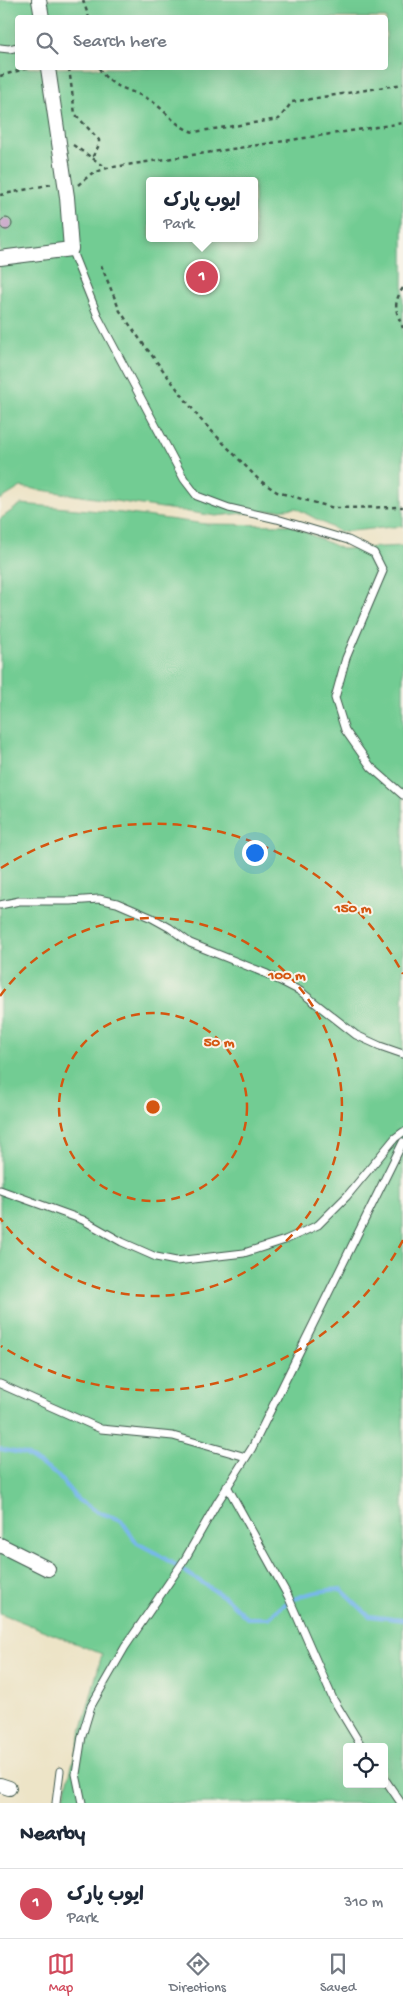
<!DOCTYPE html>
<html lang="en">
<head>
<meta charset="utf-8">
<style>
	body { margin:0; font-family:"Gochi Hand","Playpen Sans Arabic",sans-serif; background:#f6f6f7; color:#1f2937 }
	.controls { position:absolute; right:15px; bottom:15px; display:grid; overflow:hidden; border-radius:5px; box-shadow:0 5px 20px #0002 }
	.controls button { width:45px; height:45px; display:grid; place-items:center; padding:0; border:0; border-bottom:1px solid #e0e1e3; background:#fff; color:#1f2937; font:25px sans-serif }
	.you { position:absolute; left:254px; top:852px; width:18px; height:18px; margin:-12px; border:4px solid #fff; border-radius:50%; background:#1a73e8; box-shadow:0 0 0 8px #1a73e833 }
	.badge { display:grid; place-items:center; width:32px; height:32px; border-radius:50%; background:#d1495b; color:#fff; font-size:16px; font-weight:700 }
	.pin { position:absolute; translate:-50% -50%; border:2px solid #fff; box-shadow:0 1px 5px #0006 }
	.popup { position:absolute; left:146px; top:177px; width:112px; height:65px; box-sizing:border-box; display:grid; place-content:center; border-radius:5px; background:#fff; filter:drop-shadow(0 1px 4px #0005); font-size:16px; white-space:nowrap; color:#747a83 }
	.popup b { font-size:19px; color:#1f2937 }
	.popup::after { content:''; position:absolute; left:50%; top:100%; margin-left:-10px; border:10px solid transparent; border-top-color:#fff }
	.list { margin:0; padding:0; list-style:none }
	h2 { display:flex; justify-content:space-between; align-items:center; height:65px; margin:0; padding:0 20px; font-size:21px }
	h2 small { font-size:16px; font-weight:400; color:#747a83 }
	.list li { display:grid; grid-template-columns:32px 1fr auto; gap:15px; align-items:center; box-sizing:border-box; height:70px; padding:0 20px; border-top:1px solid #e0e1e3 }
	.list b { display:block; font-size:19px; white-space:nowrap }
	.list p { margin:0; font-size:16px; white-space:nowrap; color:#747a83 }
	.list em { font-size:16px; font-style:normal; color:#747a83 }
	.icon { flex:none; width:28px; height:28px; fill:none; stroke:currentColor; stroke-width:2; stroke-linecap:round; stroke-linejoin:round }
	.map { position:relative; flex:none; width:403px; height:1803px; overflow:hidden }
	.search { position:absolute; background:#fff; box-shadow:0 5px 20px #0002; left:15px; right:15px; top:15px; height:55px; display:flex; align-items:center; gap:12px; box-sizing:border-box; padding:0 18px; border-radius:5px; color:#747a83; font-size:19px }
	.sheet { height:135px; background:#fff }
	nav { display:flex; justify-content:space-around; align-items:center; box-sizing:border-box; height:70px; border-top:1px solid #e0e1e3; background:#fff; font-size:14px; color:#747a83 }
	nav a { display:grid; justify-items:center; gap:2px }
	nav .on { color:#d1495b }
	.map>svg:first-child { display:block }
</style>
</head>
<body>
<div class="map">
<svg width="403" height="1803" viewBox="0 0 403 1803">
	<rect width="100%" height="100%" fill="#f7f3e8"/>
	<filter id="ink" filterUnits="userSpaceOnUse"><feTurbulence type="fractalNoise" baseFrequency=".02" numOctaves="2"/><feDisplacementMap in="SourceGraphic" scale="10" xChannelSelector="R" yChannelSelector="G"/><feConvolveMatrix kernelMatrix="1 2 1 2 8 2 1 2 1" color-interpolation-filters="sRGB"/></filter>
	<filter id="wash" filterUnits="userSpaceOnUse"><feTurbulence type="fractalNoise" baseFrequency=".0096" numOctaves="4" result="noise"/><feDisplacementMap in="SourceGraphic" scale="20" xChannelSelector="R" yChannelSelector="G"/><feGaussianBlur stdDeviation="1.12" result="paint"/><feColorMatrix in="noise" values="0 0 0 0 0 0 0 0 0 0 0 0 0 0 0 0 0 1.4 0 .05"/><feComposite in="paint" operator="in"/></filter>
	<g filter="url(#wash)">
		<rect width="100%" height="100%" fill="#ede4c7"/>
		<g fill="#72cc93" stroke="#488464" fill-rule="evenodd">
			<path d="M0 0H403V526L340 532 296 508 216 516 21 487 0 500ZM18 18H386V68H18ZM150 181H254V238H150Z"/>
			<path d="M21 504 122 513 206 524 290 525 342 549 403 546V1803H62L102 1654 0 1613V519ZM347 1747H384V1784H347Z"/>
		</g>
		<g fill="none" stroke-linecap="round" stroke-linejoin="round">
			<path stroke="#77b7eb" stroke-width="4" d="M0 1449 25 1454 57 1475 78 1500 98 1512 121 1520 137 1543 156 1553 226 1598 247 1618H269C289 1596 312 1591 341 1589L369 1616 403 1620"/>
		</g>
		<g id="blocks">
			<circle fill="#bf98c3" cx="6" cy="224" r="6"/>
		</g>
	</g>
	<g filter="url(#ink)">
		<use href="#blocks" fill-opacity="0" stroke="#3e564a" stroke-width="1"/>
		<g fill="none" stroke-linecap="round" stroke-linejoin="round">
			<g stroke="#3e564a" stroke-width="9">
				<g id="lane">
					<path d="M0 48 9 49 18 47"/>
					<path d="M71 249 99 319 184 479 197 496 229 508 277 519 348 540 374 553 383 571 346 658 335 698 345 730 371 767 403 795"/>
					<path d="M0 905 19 901H70L99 899 117 903 152 918 170 928 190 943 267 974 300 991 356 1035 380 1046 403 1054"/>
					<path d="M0 1190 83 1220 122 1242 156 1257 176 1261 244 1253 285 1240 318 1225 347 1196 395 1138 403 1132"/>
					<path d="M0 1384 101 1429 173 1436 246 1457"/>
					<path d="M227 1486 288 1596 333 1699 362 1747"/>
					<path d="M384 1778 401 1803"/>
					<path d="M56 1803 60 1771"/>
					<path d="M82 1803 76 1774 82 1736 91 1706 125 1647 185 1559 217 1503 252 1448 403 1142"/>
				</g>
			</g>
			<g stroke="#3e564a" stroke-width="16">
				<g id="street">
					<path d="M39 0 42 18"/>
					<path d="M0 258 71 249 67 197 48 68"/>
					<path d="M0 1545 48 1569"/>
					<path d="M0 1785 9 1788"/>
				</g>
			</g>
			<g stroke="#3e564a" stroke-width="2.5" stroke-dasharray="4 4" stroke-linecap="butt">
				<path d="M83 0 89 18"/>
				<path d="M69 68 75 114 99 140V145L92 158"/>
				<path d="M99 68C110 89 132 89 150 100 165 109 176 128 194 132L279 119 292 102 403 84"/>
				<path d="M0 76 28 68"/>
				<path d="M73 145 107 168"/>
				<path d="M78 185 91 174 107 168 403 123"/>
				<path d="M0 195 52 184"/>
				<path d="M101 265 120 311 144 345 200 419 259 480 277 492 334 508 403 507"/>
				<path d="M403 288C392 304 396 312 403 328"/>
			</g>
			<use href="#lane" stroke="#fff" stroke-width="7"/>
			<use href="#street" stroke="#fff" stroke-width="14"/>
		</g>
	</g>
	<g fill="none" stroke="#d45610" stroke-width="2.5" stroke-dasharray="9 6">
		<circle cx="153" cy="1107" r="94"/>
		<path d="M0 996A189 189 0 1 1 0 1218"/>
		<path d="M403 1240A283 283 0 0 1 1 1346M1 868A283 283 0 0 1 403 974"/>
	</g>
	<circle cx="153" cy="1107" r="8" fill="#d45610" stroke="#f7f3e8" stroke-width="2.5"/>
	<g font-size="15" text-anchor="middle" font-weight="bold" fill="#d45610" stroke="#f7f3e8" stroke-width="4" stroke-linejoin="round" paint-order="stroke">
		<text x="353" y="912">150 m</text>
		<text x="287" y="979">100 m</text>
		<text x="219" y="1046">50 m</text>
	</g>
</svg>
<div class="controls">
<button><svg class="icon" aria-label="locate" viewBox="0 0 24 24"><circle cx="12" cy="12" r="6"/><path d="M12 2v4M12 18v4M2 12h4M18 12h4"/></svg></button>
</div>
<div class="you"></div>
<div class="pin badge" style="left:202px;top:277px">1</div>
<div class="popup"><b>ایوب پارک</b>Park</div>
<div class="search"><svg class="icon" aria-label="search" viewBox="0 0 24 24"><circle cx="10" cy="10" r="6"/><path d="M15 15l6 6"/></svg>Search here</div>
</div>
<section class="sheet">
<h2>Nearby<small></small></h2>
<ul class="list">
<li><span class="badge">1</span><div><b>ایوب پارک</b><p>Park</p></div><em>310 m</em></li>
</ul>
</section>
<nav>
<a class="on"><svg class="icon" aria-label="map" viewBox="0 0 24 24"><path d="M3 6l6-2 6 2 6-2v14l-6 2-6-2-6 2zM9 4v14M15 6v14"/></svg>Map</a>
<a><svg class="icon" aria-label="directions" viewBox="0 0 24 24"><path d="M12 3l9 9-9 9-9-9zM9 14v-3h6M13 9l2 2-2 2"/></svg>Directions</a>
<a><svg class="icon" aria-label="saved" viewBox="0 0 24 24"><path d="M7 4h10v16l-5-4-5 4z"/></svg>Saved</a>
</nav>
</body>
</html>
